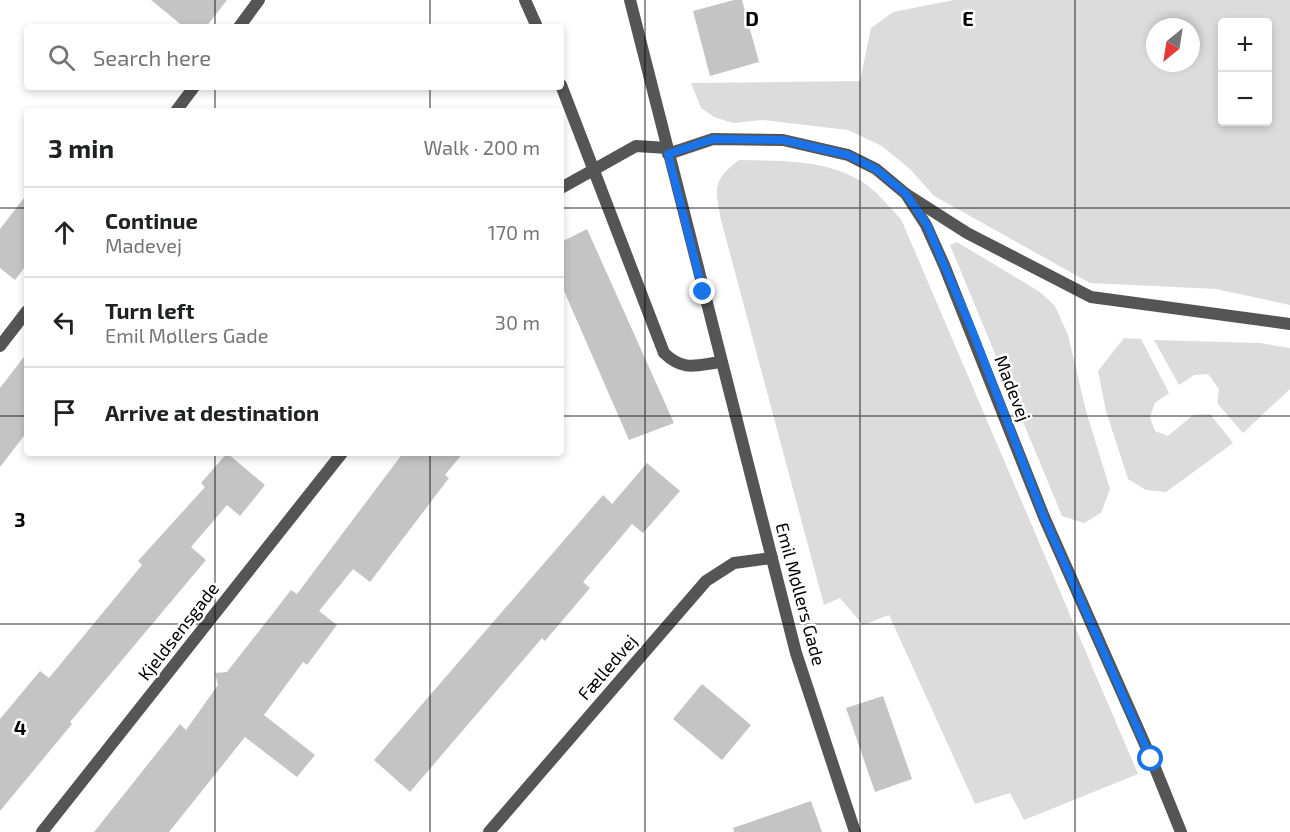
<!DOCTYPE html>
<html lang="en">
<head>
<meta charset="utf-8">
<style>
	body { margin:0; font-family:"Exo 2",sans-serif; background:#f6f6f6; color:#202124 }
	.controls { position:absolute; right:18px; top:18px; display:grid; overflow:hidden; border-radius:6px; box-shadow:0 3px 9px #0003 }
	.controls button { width:54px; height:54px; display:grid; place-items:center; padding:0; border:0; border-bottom:2px solid #e0e0e0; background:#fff; color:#202124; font:30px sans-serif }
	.compass { position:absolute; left:1146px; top:18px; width:54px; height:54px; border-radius:50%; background:#fff; box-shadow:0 3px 9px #0003; rotate:210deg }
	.stop { position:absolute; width:18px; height:18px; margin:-14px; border:4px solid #1a73e8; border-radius:50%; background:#fff }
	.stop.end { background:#1a73e8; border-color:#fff; box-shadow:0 2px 6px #0008 }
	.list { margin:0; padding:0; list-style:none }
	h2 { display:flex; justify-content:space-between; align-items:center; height:78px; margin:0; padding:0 24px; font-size:26px }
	h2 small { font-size:20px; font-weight:400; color:#757577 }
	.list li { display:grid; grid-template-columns:39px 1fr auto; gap:18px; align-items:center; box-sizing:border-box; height:90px; padding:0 24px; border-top:2px solid #e0e0e0 }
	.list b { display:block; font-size:22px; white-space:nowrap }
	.list p { margin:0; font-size:20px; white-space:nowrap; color:#757577 }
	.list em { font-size:20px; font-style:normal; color:#757577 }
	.icon { flex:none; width:33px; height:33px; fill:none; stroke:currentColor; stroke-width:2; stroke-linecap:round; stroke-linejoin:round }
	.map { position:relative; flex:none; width:1290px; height:832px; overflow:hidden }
	.search { position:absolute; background:#fff; box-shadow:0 3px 9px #0003; left:24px; top:24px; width:540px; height:66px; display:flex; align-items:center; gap:15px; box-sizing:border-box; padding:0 21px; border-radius:6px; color:#757577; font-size:22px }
	.panel { position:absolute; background:#fff; box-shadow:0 3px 9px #0003; left:24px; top:108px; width:540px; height:348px; border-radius:6px }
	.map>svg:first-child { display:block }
</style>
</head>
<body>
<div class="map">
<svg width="1290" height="832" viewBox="0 0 1290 832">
	<rect width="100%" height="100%" fill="#fff"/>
	<g fill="#dcdcdc" fill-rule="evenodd">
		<path d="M954 0H1290V305L1216 289 1090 283 934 196 910 169 882 146 848 130 763 120 733 123 714 117 701 108 691 83 860 81 871 28 893 12ZM1222 22H1268V122H1222ZM1155 27H1191V63H1155Z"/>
		<path d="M739 160C781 161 824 159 861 181 876 190 889 207 901 219L1138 774 1024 820 1010 793 975 804 889 615 863 625 840 598 824 605 721 220C715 189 712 180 739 160Z"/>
		<path d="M957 242 1040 292 1055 306 1068 335 1086 411 1110 489 1101 513 1084 523 1062 516 950 245Z"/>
		<path d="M1124 338 1141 339 1169 393 1155 403 1150 417 1155 431 1168 436 1193 415 1210 414 1233 443 1166 492 1146 490 1128 479 1106 411 1098 371Z"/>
		<path d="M1154 340 1260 343 1290 348V389L1243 433 1217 403 1219 389 1208 374 1194 375 1179 385Z"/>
	</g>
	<g fill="#c4c4c4">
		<path d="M151 0H227L206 27H184Z"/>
		<path d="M734 0H742L759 62 710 76 693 11Z"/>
		<path d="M27 194V264L15 280 0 268V229Z"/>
		<path d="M587 229 674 423 629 440 561 284V242Z"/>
		<path d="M27 353V432L0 467V388Z"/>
		<path d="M227 453 265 485 240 516 227 505 191 547 206 560 70 722 72 724 0 811V719L40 671 49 678 142 565 138 561 205 487 201 483Z"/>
		<path d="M403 453H463L445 475 449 478 370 582 353 569 319 611 337 625 307 665 303 662 264 715 315 755 297 777 245 737 169 832H94L180 724 186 730 218 685 215 673 227 672 291 590 297 594Z"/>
		<path d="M647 463 680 491 643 533 632 524 583 582 590 588 545 641 542 638 410 792 374 760 603 495 612 504Z"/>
		<path d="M702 684 751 725 722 760 673 719Z"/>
		<path d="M883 696 912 779 875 792 846 708Z"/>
		<path d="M811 801 822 832H734L733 828Z"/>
	</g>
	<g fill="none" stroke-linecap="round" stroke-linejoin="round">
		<path stroke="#555" stroke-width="12" d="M906 194 967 233 1091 297 1290 324"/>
		<g stroke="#555" stroke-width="12">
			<path d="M525 0 537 27"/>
			<path d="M630 0 796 653 855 832"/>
			<path d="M239 27 259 0"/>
			<path d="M561 85 664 353C684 372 696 365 721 362"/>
			<path d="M176 111 194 87"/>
			<path d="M668 154 713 139 783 140 848 155 876 169 906 194 926 225 944 265 1044 517 1151 758 1181 832"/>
			<path d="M561 188 636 146 667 148"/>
			<path d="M0 346 27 311"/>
			<path d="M42 832 342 453"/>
			<path d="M489 832 706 581 734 563 772 558"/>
		</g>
	</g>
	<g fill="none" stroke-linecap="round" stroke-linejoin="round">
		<path stroke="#1a73e8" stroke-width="8" d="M703 292 668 154 713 139 783 140 848 155 876 169 906 194 927 225 972 330 1044 517 1151 759"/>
	</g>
	<path fill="none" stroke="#000" stroke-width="1.5" stroke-opacity="0.55" d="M215 0V27M430 0V27M645 0V832M860 0V832M1075 0V832M215 87V111M430 87V111M0 208H27M561 208H1290M0 416H27M561 416H1290M215 453V832M430 453V832M0 624H1290"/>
	<g text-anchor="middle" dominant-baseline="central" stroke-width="5" stroke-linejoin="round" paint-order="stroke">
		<g font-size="18" fill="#000" stroke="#fff">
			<text transform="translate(1013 388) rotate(69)">Madevej</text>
			<text transform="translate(801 594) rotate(75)">Emil Møllers Gade</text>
			<text transform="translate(178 631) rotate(-52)">Kjeldsensgade</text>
			<text transform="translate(607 667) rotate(-49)">Fælledvej</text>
		</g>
	</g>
	<g font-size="20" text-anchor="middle" font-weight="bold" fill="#000" stroke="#fff" stroke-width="5" stroke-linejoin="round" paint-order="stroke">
		<text x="752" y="26">D</text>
		<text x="968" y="26">E</text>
		<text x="20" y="527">3</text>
		<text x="20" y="735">4</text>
	</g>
</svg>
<div class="controls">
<button>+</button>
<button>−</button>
</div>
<svg class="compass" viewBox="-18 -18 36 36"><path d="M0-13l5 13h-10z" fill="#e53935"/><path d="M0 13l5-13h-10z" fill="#757577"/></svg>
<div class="stop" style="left:1151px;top:759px"></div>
<div class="stop end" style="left:703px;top:292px"></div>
<div class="search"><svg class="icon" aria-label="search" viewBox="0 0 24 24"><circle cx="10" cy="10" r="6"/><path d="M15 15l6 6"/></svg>Search here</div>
<section class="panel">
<h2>3 min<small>Walk · 200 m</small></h2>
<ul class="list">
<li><svg class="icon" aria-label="ahead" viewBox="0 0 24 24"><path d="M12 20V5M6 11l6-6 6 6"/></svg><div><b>Continue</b><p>Madevej</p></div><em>170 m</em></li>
<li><svg class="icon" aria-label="left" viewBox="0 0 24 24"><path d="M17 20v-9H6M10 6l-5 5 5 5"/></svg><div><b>Turn left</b><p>Emil Møllers Gade</p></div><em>30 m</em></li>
<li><svg class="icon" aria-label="arrive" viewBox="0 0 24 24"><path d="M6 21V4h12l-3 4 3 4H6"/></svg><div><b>Arrive at destination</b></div></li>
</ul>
</section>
</div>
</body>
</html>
